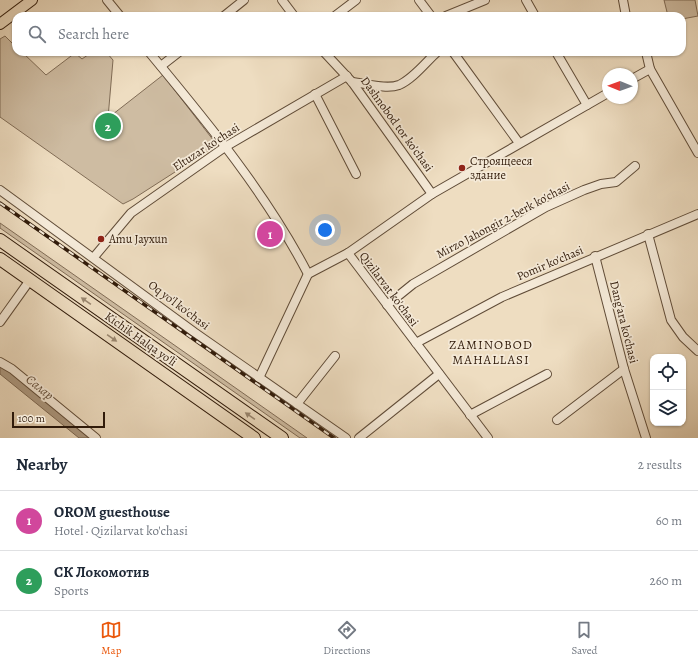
<!DOCTYPE html>
<html lang="en">
<head>
<meta charset="utf-8">
<style>
	body { margin:0; font-family:Alegreya,serif; background:#f2f2f3; color:#1f2937 }
	.controls { position:absolute; right:12px; bottom:12px; display:grid; overflow:hidden; border-radius:8px; box-shadow:0 1px 3px #0004 }
	.controls button { width:36px; height:36px; display:grid; place-items:center; padding:0; border:0; border-bottom:1px solid #e0e1e3; background:#fff; color:#1f2937; font:20px sans-serif }
	.compass { position:absolute; left:602px; top:68px; width:36px; height:36px; border-radius:50%; background:#fff; box-shadow:0 1px 3px #0004; rotate:271deg }
	.scale { position:absolute; left:12px; bottom:10px; width:93px; box-sizing:border-box; padding-left:4px; border:2px solid #311b0a; border-top:0; font-size:11px; line-height:14px; white-space:nowrap; color:#311b0a; -webkit-text-stroke:3px #f4e9d7; paint-order:stroke }
	.you { position:absolute; left:325px; top:230px; width:14px; height:14px; margin:-10px; border:3px solid #fff; border-radius:50%; background:#1a73e8; box-shadow:0 0 0 6px #1a73e833 }
	.badge { display:grid; place-items:center; width:26px; height:26px; border-radius:50%; background:#ea580c; color:#fff; font-size:13px; font-weight:700 }
	.pin { position:absolute; translate:-50% -50%; border:2px solid #fff; box-shadow:0 1px 4px #0006 }
	.list { margin:0; padding:0; list-style:none }
	h2 { display:flex; justify-content:space-between; align-items:center; height:52px; margin:0; padding:0 16px; font-size:17px }
	h2 small { font-size:13px; font-weight:400; color:#747a83 }
	.list li { display:grid; grid-template-columns:26px 1fr auto; gap:12px; align-items:center; box-sizing:border-box; height:60px; padding:0 16px; border-top:1px solid #e0e1e3 }
	.list b { display:block; font-size:15px; white-space:nowrap }
	.list p { margin:0; font-size:13px; white-space:nowrap; color:#747a83 }
	.list em { font-size:13px; font-style:normal; color:#747a83 }
	.icon { flex:none; width:22px; height:22px; fill:none; stroke:currentColor; stroke-width:2; stroke-linecap:round; stroke-linejoin:round }
	.map { position:relative; flex:none; width:698px; height:438px; overflow:hidden }
	.search { position:absolute; background:#fff; box-shadow:0 1px 3px #0004; left:12px; right:12px; top:12px; height:44px; display:flex; align-items:center; gap:10px; box-sizing:border-box; padding:0 14px; border-radius:12px; color:#747a83; font-size:15px }
	.sheet { height:172px; background:#fff }
	nav { display:flex; justify-content:space-around; align-items:center; box-sizing:border-box; height:56px; border-top:1px solid #e0e1e3; background:#fff; font-size:11px; color:#747a83 }
	nav a { display:grid; justify-items:center; gap:2px }
	nav .on { color:#ea580c }
	.map>svg:first-child { display:block }
</style>
</head>
<body>
<div class="map">
<svg width="698" height="438" viewBox="0 0 698 438">
	<rect width="100%" height="100%" fill="#eeddc1"/>
	<filter id="stains"><feTurbulence type="fractalNoise" baseFrequency=".005" numOctaves="4"/><feColorMatrix values="0 0 0 0 .2 0 0 0 0 .09 0 0 0 0 .02 0 0 0 .5 -.17"/></filter>
	<radialGradient id="worn" r=".72"><stop offset=".6" stop-color="#630" stop-opacity="0"/><stop offset="1" stop-color="#630" stop-opacity=".3"/></radialGradient>
	<g fill="#cebca2" stroke="#806c56">
		<path d="M664 0H695L698 16 682 19V16H668Z"/>
		<path d="M5 36 16 47V52H22L46 75 75 53 82 59 92 52H106L113 60 108 118 163 75 217 145 133 199 123 204 0 117V39Z"/>
		<path d="M0 223 307 438H300L0 228Z"/>
	</g>
	<path fill="#ae9b83" stroke="#7c6853" d="M0 365 6 369 91 438H79L0 374Z"/>
	<g fill="none" stroke-linecap="round" stroke-linejoin="round">
		<g stroke="#604c38" stroke-width="10">
			<g id="minor">
				<path d="M107 0 120 16"/>
				<path d="M282 0 294 16"/>
				<path d="M419 0 431 16"/>
				<path d="M526 0 535 16"/>
				<path d="M623 0 626 16"/>
				<path d="M224 16 244 0"/>
				<path d="M335 16 356 0"/>
				<path d="M446 16 485 0"/>
				<path d="M149 52C207 122 266 193 308 274L348 253 432 194 608 93"/>
				<path d="M324 52 352 82 432 194"/>
				<path d="M453 52 519 143"/>
				<path d="M556 52 587 105"/>
				<path d="M646 52 650 69 698 153"/>
				<path d="M161 66 179 52"/>
				<path d="M632 79 650 69"/>
				<path d="M352 82C365 83 386 90 399 85 413 79 426 62 437 52"/>
				<path d="M315 94 356 174"/>
				<path d="M0 190 194 332 346 438"/>
				<path d="M648 234 671 320 683 337 698 351"/>
				<path d="M348 253 488 438"/>
				<path d="M595 256 624 369 646 438"/>
				<path d="M94 257 131 213 225 147 347 76"/>
				<path d="M387 305 413 284 546 207 584 190 601 184 616 182 635 166"/>
				<path d="M0 322 30 280"/>
				<path d="M416 343 502 297 698 214"/>
				<path d="M0 362 12 369 96 438"/>
				<path d="M259 378 308 274"/>
				<path d="M297 404 335 356"/>
				<path d="M470 415 547 374"/>
				<path d="M557 420 624 369"/>
				<path d="M359 438 439 374"/>
			</g>
		</g>
		<g stroke="#311b0a" stroke-width="12">
			<path id="major" d="M0 24 32 0"/>
		</g>
		<g stroke="#311b0a" stroke-width="14">
			<g id="highway">
				<path d="M0 240 282 438"/>
				<path d="M0 259 254 438"/>
			</g>
		</g>
		<use href="#minor" stroke="#f4e9d7" stroke-width="8"/>
		<use href="#major" stroke="#eeddc1" stroke-width="10"/>
		<use href="#highway" stroke="#eeddc1" stroke-width="12"/>
		<g stroke="#311b0a" stroke-width="3.5">
			<path id="rail" d="M0 203 334 438"/>
		</g>
		<use href="#rail" stroke="#f4e9d7" stroke-width="2" stroke-dasharray="6" stroke-linecap="butt"/>
	</g>
	<defs><path id="oneway-solid" d="M-6-.8H1V-3.2L6.5 0L1 3.2V.8H-6Z"/></defs>
	<g fill="#99866f">
		<use href="#oneway-solid" transform="translate(86 301) rotate(-145)"/>
		<use href="#oneway-solid" transform="translate(112 338) rotate(35)"/>
		<use href="#oneway-solid" transform="translate(250 416) rotate(-145)"/>
	</g>
	<g fill="#8f2418" stroke="#f4e9d7" stroke-width="1.5">
		<circle cx="462" cy="168" r="4"/>
		<circle cx="101" cy="239" r="4"/>
	</g>
	<g text-anchor="middle" dominant-baseline="central" stroke-width="3.5" stroke-linejoin="round" paint-order="stroke">
		<g font-size="12" fill="#311b0a" stroke="#f4e9d7">
			<text transform="translate(397 124) rotate(54)">Dashnobod tor ko'chasi</text>
			<text transform="translate(206 147) rotate(-33)">Eltuzar ko'chasi</text>
			<text transform="translate(503 220) rotate(-28)">Mirzo Jahongir 2-berk ko'chasi</text>
			<text transform="translate(550 263) rotate(-23)">Pomir ko'chasi</text>
			<text transform="translate(389 289) rotate(53)">Qizilarvat ko'chasi</text>
			<text transform="translate(179 305) rotate(37)">Oq yo'l ko'chasi</text>
			<text transform="translate(624 322) rotate(76)">Dang'ara ko'chasi</text>
			<text transform="translate(141 339) rotate(35)">Kichik Halqa yo'li</text>
		</g>
		<g font-size="12" fill="#311b0a" stroke="#f4e9d7" text-anchor="start">
			<text x="470" y="161">Строящееся<tspan x="470" dy="14">здание</tspan></text>
			<text x="109" y="239">Amu Jayxun</text>
		</g>
		<g font-size="13" letter-spacing="1" fill="#311b0a" stroke="#f4e9d7">
			<text x="491" y="344">ZAMINOBOD<tspan x="491" dy="15">MAHALLASI</tspan></text>
		</g>
		<g font-size="13" font-style="italic" fill="#634e3a" stroke="#f4e9d7">
			<text transform="translate(40 387) rotate(39)">Салар</text>
		</g>
	</g>
	<rect width="100%" height="100%" filter="url(#stains)"/>
	<rect width="100%" height="100%" fill="url(#worn)"/>
</svg>
<div class="controls">
<button><svg class="icon" aria-label="locate" viewBox="0 0 24 24"><circle cx="12" cy="12" r="6"/><path d="M12 2v4M12 18v4M2 12h4M18 12h4"/></svg></button>
<button><svg class="icon" aria-label="layers" viewBox="0 0 24 24"><path d="M12 4l9 5-9 5-9-5zM3 14l9 5 9-5"/></svg></button>
</div>
<svg class="compass" viewBox="-18 -18 36 36"><path d="M0-13l5 13h-10z" fill="#e53935"/><path d="M0 13l5-13h-10z" fill="#747a83"/></svg>
<div class="scale">100 m</div>
<div class="you"></div>
<div class="pin badge" style="left:270px;top:234px;background:#d1479c">1</div>
<div class="pin badge" style="left:108px;top:126px;background:#2e9e5b">2</div>
<div class="search"><svg class="icon" aria-label="search" viewBox="0 0 24 24"><circle cx="10" cy="10" r="6"/><path d="M15 15l6 6"/></svg>Search here</div>
</div>
<section class="sheet">
<h2>Nearby<small>2 results</small></h2>
<ul class="list">
<li><span class="badge" style="background:#d1479c">1</span><div><b>OROM guesthouse</b><p>Hotel · Qizilarvat ko'chasi</p></div><em>60 m</em></li>
<li><span class="badge" style="background:#2e9e5b">2</span><div><b>СК Локомотив</b><p>Sports</p></div><em>260 m</em></li>
</ul>
</section>
<nav>
<a class="on"><svg class="icon" aria-label="map" viewBox="0 0 24 24"><path d="M3 6l6-2 6 2 6-2v14l-6 2-6-2-6 2zM9 4v14M15 6v14"/></svg>Map</a>
<a><svg class="icon" aria-label="directions" viewBox="0 0 24 24"><path d="M12 3l9 9-9 9-9-9zM9 14v-3h6M13 9l2 2-2 2"/></svg>Directions</a>
<a><svg class="icon" aria-label="saved" viewBox="0 0 24 24"><path d="M7 4h10v16l-5-4-5 4z"/></svg>Saved</a>
</nav>
</body>
</html>
